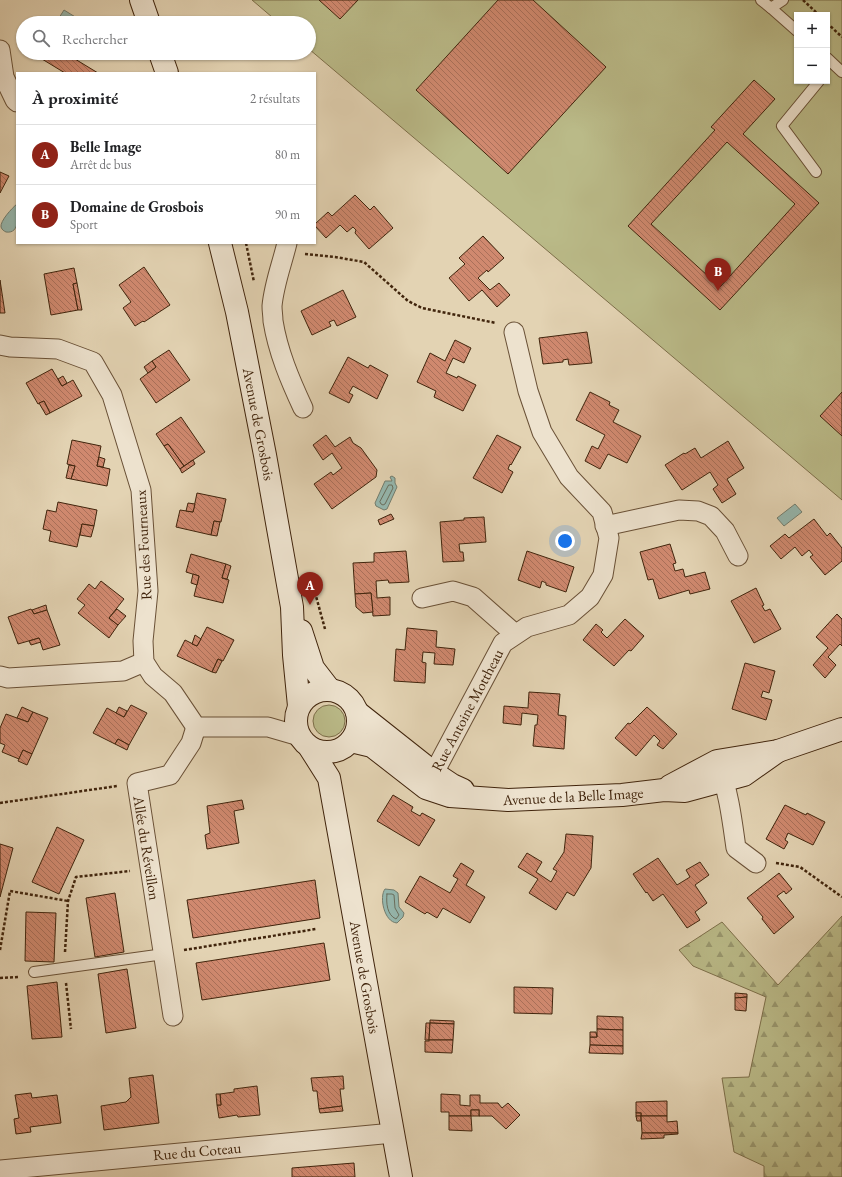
<!DOCTYPE html>
<html lang="fr">
<head>
<meta charset="utf-8">
<style>
	body { margin:0; font-family:"EB Garamond",serif; background:#f2f2f2; color:#202124 }
	.controls { position:absolute; right:12px; top:12px; display:grid; overflow:hidden; border-radius:0px; box-shadow:0 1px 3px #0004 }
	.controls button { width:36px; height:36px; display:grid; place-items:center; padding:0; border:0; border-bottom:1px solid #e0e0e0; background:#fff; color:#202124; font:20px sans-serif }
	.you { position:absolute; left:565px; top:541px; width:14px; height:14px; margin:-10px; border:3px solid #fff; border-radius:50%; background:#1a73e8; box-shadow:0 0 0 6px #1a73e833 }
	.badge { display:grid; place-items:center; width:26px; height:26px; border-radius:50%; background:#8f2418; color:#fff; font-size:13px; font-weight:700 }
	.pin { position:absolute; translate:-50% -33px; filter:drop-shadow(0 1px 2px #0008) }
	.pin::after { content:''; position:absolute; top:21px; width:14px; height:12px; background:inherit; clip-path:polygon(0 0,100% 0,50% 100%) }
	.list { margin:0; padding:0; list-style:none }
	h2 { display:flex; justify-content:space-between; align-items:center; height:52px; margin:0; padding:0 16px; font-size:17px }
	h2 small { font-size:13px; font-weight:400; color:#757577 }
	.list li { display:grid; grid-template-columns:26px 1fr auto; gap:12px; align-items:center; box-sizing:border-box; height:60px; padding:0 16px; border-top:1px solid #e0e0e0 }
	.list b { display:block; font-size:15px; white-space:nowrap }
	.list p { margin:0; font-size:13px; white-space:nowrap; color:#757577 }
	.list em { font-size:13px; font-style:normal; color:#757577 }
	.icon { flex:none; width:22px; height:22px; fill:none; stroke:currentColor; stroke-width:2; stroke-linecap:round; stroke-linejoin:round }
	.map { position:relative; flex:none; width:842px; height:1177px; overflow:hidden }
	.search { position:absolute; background:#fff; box-shadow:0 1px 3px #0004; left:16px; top:16px; width:300px; height:44px; display:flex; align-items:center; gap:10px; box-sizing:border-box; padding:0 14px; border-radius:22px; color:#757577; font-size:15px }
	.panel { position:absolute; background:#fff; box-shadow:0 1px 3px #0004; left:16px; top:72px; width:300px; height:172px; border-radius:0px }
	.map>svg:first-child { display:block }
</style>
</head>
<body>
<div class="map">
<svg width="842" height="1177" viewBox="0 0 842 1177">
	<defs>
		<pattern id="forest-firs" width="22" height="20" patternUnits="userSpaceOnUse"><rect width="22" height="20" fill="#baba88"/><path d="M5 1l3.5 6h-7zM16 11l3.5 6h-7z" fill="#99976e"/></pattern>
		<pattern id="building-back-hatch" width="6" height="6" patternUnits="userSpaceOnUse"><rect width="6" height="6" fill="#d0896f"/><path d="M-1 5l2 2M0 0l6 6M5-1l2 2" fill="none" stroke="#aa705a"/></pattern>
	</defs>
	<rect width="100%" height="100%" fill="#e3d3b3"/>
	<filter id="stains"><feTurbulence type="fractalNoise" baseFrequency=".005" numOctaves="4"/><feColorMatrix values="0 0 0 0 .2 0 0 0 0 .09 0 0 0 0 .02 0 0 0 .5 -.17"/></filter>
	<radialGradient id="worn" r=".72"><stop offset=".6" stop-color="#630" stop-opacity="0"/><stop offset="1" stop-color="#630" stop-opacity=".3"/></radialGradient>
	<g fill="#baba88" stroke="#7d6f4a" fill-rule="evenodd">
		<path d="M252 0H842V500L309 49V23H279ZM797 15H827V81H797Z"/>
		<circle cx="329" cy="721" r="16"/>
	</g>
	<path fill="url(#forest-firs)" stroke="#7d6f4a" d="M842 916V1177H764V1166L734 1152 722 1078 749 1077 766 997 693 966 679 950 722 922 778 985Z"/>
	<g fill="#95b7ae" stroke="#737c6d">
		<path d="M64 10 85 23H60L57 21Z"/>
		<path d="M17 204C17 214 21 234 6 232 4 231 2 230 1 227 0 221 12 208 17 204Z"/>
		<path d="M392 476 395 478V483L397 487 387 509 384 510 376 506 375 503 385 481H392L390 477Z"/>
		<path d="M795 504 802 512 784 526 777 518Z"/>
		<path d="M385 889 394 890 398 893 399 907 404 913 403 917 397 923C384 922 379 897 385 889Z"/>
	</g>
	<g fill="none" stroke-linecap="round" stroke-linejoin="round">
		<g stroke="#6a6e5d" stroke-width="1">
			<path d="M389 485H392L393 488 385 504 383 505 381 504 380 502Z"/>
			<path d="M387 894H392L394 895 395 908 399 915 396 919C387 915 386 903 387 894Z"/>
		</g>
	</g>
	<g fill="url(#building-back-hatch)" stroke="#40240c" fill-rule="evenodd">
		<path d="M319 0H358L340 19Z"/>
		<path d="M498 0H533L606 67 508 174 416 90Z"/>
		<path d="M39 53H78L75 59 98 73H65L37 56Z"/>
		<path d="M754 80 775 99 743 134 819 203 720 310 628 226 715 130 711 127ZM727 142 795 204 720 287 651 224Z"/>
		<path d="M0 172 9 176 0 193Z"/>
		<path d="M355 195 370 210 374 206 393 228 369 249 355 233 356 230 353 227 347 232 340 225 326 238 315 226V224L328 212 332 216Z"/>
		<path d="M483 236 504 258 488 272 487 270 478 278 490 290 499 283 510 295 497 307 482 290 469 301 449 278 465 264 459 258Z"/>
		<path d="M144 267 170 305 144 322 143 321 135 326 123 308 131 302 119 285Z"/>
		<path d="M74 268 77 283 73 284 78 310 51 315 44 274Z"/>
		<path d="M0 280 5 313H0Z"/>
		<path d="M77 283 82 310H78L73 284Z"/>
		<path d="M343 290 356 317 337 326 334 320 329 322 331 326 312 335 301 311Z"/>
		<path d="M587 332 592 363 569 365 568 359 563 360V362L543 364 539 338Z"/>
		<path d="M455 340 471 348 464 363 453 358 446 373 457 378 458 376 476 385 463 411 434 397 436 391 417 382 430 353 445 361Z"/>
		<path d="M169 350 190 380 156 403 140 379 156 367 152 361Z"/>
		<path d="M348 357 368 368 370 365 388 375 377 399 353 386 349 393 353 395 349 403 329 393Z"/>
		<path d="M152 361 156 367 148 373 144 367Z"/>
		<path d="M52 369 62 386 73 380 82 396 50 413 44 401 38 404 26 383Z"/>
		<path d="M63 376 67 383 62 386 58 379Z"/>
		<path d="M590 392 610 402 609 405 619 410 613 422 641 436 627 463 608 454 600 469 585 461 592 446 598 449 605 435 576 420Z"/>
		<path d="M842 392V436L820 416Z"/>
		<path d="M44 401 50 413 46 415 39 403Z"/>
		<path d="M181 417 205 452 184 466 168 444 164 446 156 434Z"/>
		<path d="M326 435 335 447 350 437 353 443 361 448 377 470 376 477 332 509 314 484 331 472 333 475 342 468 332 453 323 460 313 445Z"/>
		<path d="M497 435 521 447 511 465 510 464 508 469 513 472 502 493 473 478Z"/>
		<path d="M72 440 101 446 97 466 110 469 107 486 71 479 75 466 67 464Z"/>
		<path d="M728 441 744 468 727 479 736 494 722 503 713 489 718 485 710 472 682 490 665 465 684 453 685 454 695 448 701 458Z"/>
		<path d="M168 444 184 466 180 469 164 446Z"/>
		<path d="M99 457 105 459 103 467 97 466Z"/>
		<path d="M193 460 195 464 182 473 180 469Z"/>
		<path d="M69 465 75 466 71 479 66 478Z"/>
		<path d="M197 493 226 499 221 522 214 521 211 535 176 527 180 510 193 512Z"/>
		<path d="M58 502 97 510 94 526 82 524 77 547 49 541 51 531 43 529 47 510 56 512Z"/>
		<path d="M188 503 195 504 193 512 186 511Z"/>
		<path d="M391 514 394 519 380 525 378 520Z"/>
		<path d="M484 517 486 542 459 544 460 552H463L464 561 443 562 440 522 464 520V518Z"/>
		<path d="M814 519 827 536 830 533 842 548V561L825 575 810 557 813 555 809 550 802 556 795 547 781 559 770 546 785 534 789 538Z"/>
		<path d="M214 521 220 522 217 536 211 535Z"/>
		<path d="M82 524 94 526 91 537 80 535Z"/>
		<path d="M670 544 676 563 673 564 675 571 683 569 685 577 705 572 710 589 690 594 689 590 659 599 653 579 648 580 640 552Z"/>
		<path d="M406 551 409 582 389 583 388 580 376 581 377 598 390 597V615L373 616 371 593 355 594 353 563 374 562V553Z"/>
		<path d="M527 551 574 567 566 592 546 585V583L542 581 540 588 518 580Z"/>
		<path d="M191 554 226 564 222 578 229 580 223 603 194 596 199 576 186 572Z"/>
		<path d="M226 564 231 566 227 579 222 578Z"/>
		<path d="M193 574 199 576 197 585 191 583Z"/>
		<path d="M101 581 124 599 109 618 118 625 109 638 78 613 85 605 77 599 89 584 95 589Z"/>
		<path d="M756 588 764 605 762 606 765 611 770 609 781 629 754 643 731 601Z"/>
		<path d="M371 593 373 612 363 613 356 607 355 594Z"/>
		<path d="M46 605 47 610 34 614 32 610Z"/>
		<path d="M31 609 34 614 47 610 60 645 43 650 39 638 18 644 8 617Z"/>
		<path d="M117 609 126 616 118 625 109 618Z"/>
		<path d="M837 614 842 619V646L840 644 828 657 836 665 825 678 813 665 828 648 816 637Z"/>
		<path d="M625 619 644 636 631 651 629 650 614 666 583 640 596 624 603 630 601 632 607 638Z"/>
		<path d="M207 627 234 640 223 661 218 659 212 672 177 656 185 640 197 646Z"/>
		<path d="M407 628 437 631 436 647 455 649 453 665 434 664 435 653 423 652 422 662 426 663 425 683 394 681 396 649 405 650Z"/>
		<path d="M195 635 201 639 197 646 192 644Z"/>
		<path d="M39 638 41 642 31 645 29 641Z"/>
		<path d="M218 659 222 661 216 673 212 672Z"/>
		<path d="M745 663 775 671 769 693 763 691 761 697 772 700 766 720 732 709Z"/>
		<path d="M529 692 560 694 558 715 566 716 564 749 533 746 535 725H537L538 715 522 713 521 725 503 723 504 706 528 708Z"/>
		<path d="M131 705 147 713 129 745 118 739 115 744 93 733 107 708 124 717Z"/>
		<path d="M22 707 33 712 28 722 17 718Z"/>
		<path d="M119 707 127 711 124 717 116 713Z"/>
		<path d="M647 707 677 734 663 749 657 745 660 741 654 735 636 756 615 738 628 723 630 724Z"/>
		<path d="M33 712 48 718 32 754 23 750 19 759 2 752 5 745 0 743V728L6 714 28 722Z"/>
		<path d="M118 739 129 745 127 750 115 744Z"/>
		<path d="M23 750 32 754 27 765 18 761Z"/>
		<path d="M393 795 413 807 411 811 420 816 422 813 435 820 419 846 377 821Z"/>
		<path d="M242 800 244 809 234 811 239 843 207 849 205 835 210 833 207 806Z"/>
		<path d="M785 805 806 815 807 813 825 822 813 845 788 833 785 840 788 842 784 849 766 839Z"/>
		<path d="M57 827 84 840 59 894 32 882Z"/>
		<path d="M566 834 593 836 591 868 574 896 567 892 556 910 529 893 538 879 518 867 527 853 542 862 536 872 551 882 557 871 553 869 564 852Z"/>
		<path d="M0 844 13 848 0 897Z"/>
		<path d="M658 858 677 885 690 877 686 870 700 862 709 875 695 885 707 903 695 912 700 920 687 928 663 894 653 901 647 892 646 893 633 874Z"/>
		<path d="M461 863 474 871 466 885 485 897 470 923 443 908 437 918 427 912 425 914 405 902 420 876 450 893 458 879 453 876Z"/>
		<path d="M779 873 792 889 786 894 784 891 777 896 794 917 774 934 762 919 763 917 747 898Z"/>
		<path d="M315 880 320 918 193 938 187 900Z"/>
		<path d="M115 893 124 952 95 957 86 898Z"/>
		<path d="M26 912 56 913 54 962 25 961Z"/>
		<path d="M324 943 330 980 202 1000 196 963Z"/>
		<path d="M127 969 136 1028 106 1033 98 974Z"/>
		<path d="M57 982 62 1037 32 1039 27 986Z"/>
		<path d="M514 987 553 988 552 1014 514 1013Z"/>
		<path d="M735 993 747 994V997L735 998Z"/>
		<path d="M747 997 746 1011 735 1010V998Z"/>
		<path d="M597 1016 623 1017V1030L597 1029Z"/>
		<path d="M430 1020 454 1021V1024L430 1023Z"/>
		<path d="M426 1023H430L429 1040H425Z"/>
		<path d="M430 1023 454 1024 453 1040H429Z"/>
		<path d="M597 1029 623 1030V1046L590 1045V1037H597Z"/>
		<path d="M590 1032H596L597 1037H590Z"/>
		<path d="M429 1040H453L452 1053 425 1052V1041H429Z"/>
		<path d="M590 1045 623 1046V1054L589 1053Z"/>
		<path d="M153 1075 159 1123 104 1130 101 1106 126 1102 131 1097 129 1078Z"/>
		<path d="M343 1076 344 1089H340L342 1106 319 1109 317 1091H313L311 1078Z"/>
		<path d="M257 1086 260 1115 238 1117 237 1115 219 1118 217 1105H221L220 1094 234 1092V1089Z"/>
		<path d="M31 1093 32 1098 57 1095 61 1123 30 1127 31 1132 16 1134 14 1119 19 1118 15 1095Z"/>
		<path d="M216 1094H220L221 1105H217Z"/>
		<path d="M441 1094 460 1095V1105L470 1106V1095H480V1103H498L502 1108 508 1103 520 1115 506 1129 492 1116H479V1110H471V1116H449V1112H441Z"/>
		<path d="M667 1101V1116H641V1113H636V1102Z"/>
		<path d="M342 1106 343 1111 320 1113 319 1109Z"/>
		<rect x="471" y="1110" width="8" height="6"/>
		<rect x="636" y="1113" width="5" height="3"/>
		<path d="M449 1116H471L472 1131 449 1130Z"/>
		<path d="M636 1116H641V1121H637Z"/>
		<path d="M641 1116H667V1122L677 1121 678 1133H642Z"/>
		<path d="M642 1133H678V1134L664 1135V1138L641 1139Z"/>
		<path d="M354 1163 355 1177H292V1168Z"/>
	</g>
	<g fill="none" stroke-linecap="round" stroke-linejoin="round">
		<g stroke="#695036" stroke-width="12">
			<g id="lane">
				<path d="M761 0 771 8 797 31"/>
				<path d="M771 8 783 0"/>
				<path d="M827 58 842 72"/>
				<path d="M816 172 782 126 819 81"/>
				<path d="M34 972 164 954"/>
			</g>
		</g>
		<g stroke="#695036" stroke-width="21">
			<g id="street">
				<path d="M0 50 4 77 15 100 17 102"/>
				<path d="M287 243C282 264 274 284 272 306 272 311 273 316 273 321 278 352 290 380 303 408"/>
				<path d="M0 345 10 347 58 349 93 362 112 395 141 490 148 591 143 641 144 662 153 676 173 693 196 727H268L299 736"/>
				<path d="M605 526 679 510 698 511 711 516 725 531 738 556"/>
				<path d="M422 598 453 591 473 597 515 634"/>
				<path d="M0 676 8 678 123 671 144 662"/>
				<path d="M719 767C729 793 732 820 736 848L756 863"/>
				<path d="M427 786 503 643 527 627 569 615 590 597 603 575 609 538 602 512 569 477 542 432 528 391 514 332"/>
				<path d="M173 1016 137 783 170 775 191 743 196 727"/>
				<path d="M0 1170 393 1133"/>
			</g>
		</g>
		<g stroke="#40240c" stroke-width="24">
			<g id="secondary">
				<path d="M141 0 149 23"/>
				<path d="M160 53 167 73"/>
				<path d="M220 243 237 312 265 455 292 607 294 655 299 706"/>
				<path d="M301 631 313 668 330 690"/>
				<circle cx="327" cy="721" r="31"/>
				<path d="M357 712 434 773 452 785 463 790"/>
				<path d="M351 741 372 746 426 788 450 796 508 800 622 795 664 790 685 791 744 775 778 751"/>
				<path d="M310 748 329 778 401 1177"/>
				<path d="M670 786 717 761 778 751 842 729"/>
			</g>
		</g>
		<g stroke="#40240c" stroke-width="2.5" stroke-dasharray="3 2" stroke-linecap="butt">
			<path d="M803 0 819 15"/>
			<path d="M827 23 842 37"/>
			<path d="M246 243 254 282"/>
			<path d="M305 254 335 257 364 262 408 301 422 308 496 323"/>
			<path d="M311 578 325 629"/>
			<path d="M0 803 117 786"/>
			<path d="M776 863 800 867 842 897"/>
			<path d="M0 950 10 891 68 901"/>
			<path d="M184 950 316 929"/>
			<path d="M65 952 68 901 76 877 130 871"/>
			<path d="M0 978 19 977"/>
			<path d="M66 983 71 1029"/>
		</g>
		<use href="#lane" stroke="#ede2ce" stroke-width="10"/>
		<use href="#street" stroke="#ede2ce" stroke-width="19"/>
		<use href="#secondary" stroke="#ede2ce" stroke-width="22"/>
	</g>
	<g text-anchor="middle" dominant-baseline="central" stroke-width="3" stroke-linejoin="round" paint-order="stroke">
		<g font-size="15" fill="#40240c" stroke="#ede2ce">
			<text transform="translate(259 424) rotate(79)">Avenue de Grosbois</text>
			<text transform="translate(143 545) rotate(-93)">Rue des Fourneaux</text>
			<text transform="translate(467 710) rotate(-62)">Rue Antoine Mottheau</text>
			<text transform="translate(573 796) rotate(-3)">Avenue de la Belle Image</text>
			<text transform="translate(147 848) rotate(81)">Allée du Réveillon</text>
			<text transform="translate(365 977) rotate(80)">Avenue de Grosbois</text>
			<text transform="translate(197 1151) rotate(-5)">Rue du Coteau</text>
		</g>
	</g>
	<rect width="100%" height="100%" filter="url(#stains)"/>
	<rect width="100%" height="100%" fill="url(#worn)"/>
</svg>
<div class="controls">
<button>+</button>
<button>−</button>
</div>
<div class="you"></div>
<div class="pin badge" style="left:310px;top:605px">A</div>
<div class="pin badge" style="left:718px;top:291px">B</div>
<div class="search"><svg class="icon" aria-label="search" viewBox="0 0 24 24"><circle cx="10" cy="10" r="6"/><path d="M15 15l6 6"/></svg>Rechercher</div>
<section class="panel">
<h2>À proximité<small>2 résultats</small></h2>
<ul class="list">
<li><span class="badge">A</span><div><b>Belle Image</b><p>Arrêt de bus</p></div><em>80 m</em></li>
<li><span class="badge">B</span><div><b>Domaine de Grosbois</b><p>Sport</p></div><em>90 m</em></li>
</ul>
</section>
</div>
</body>
</html>
